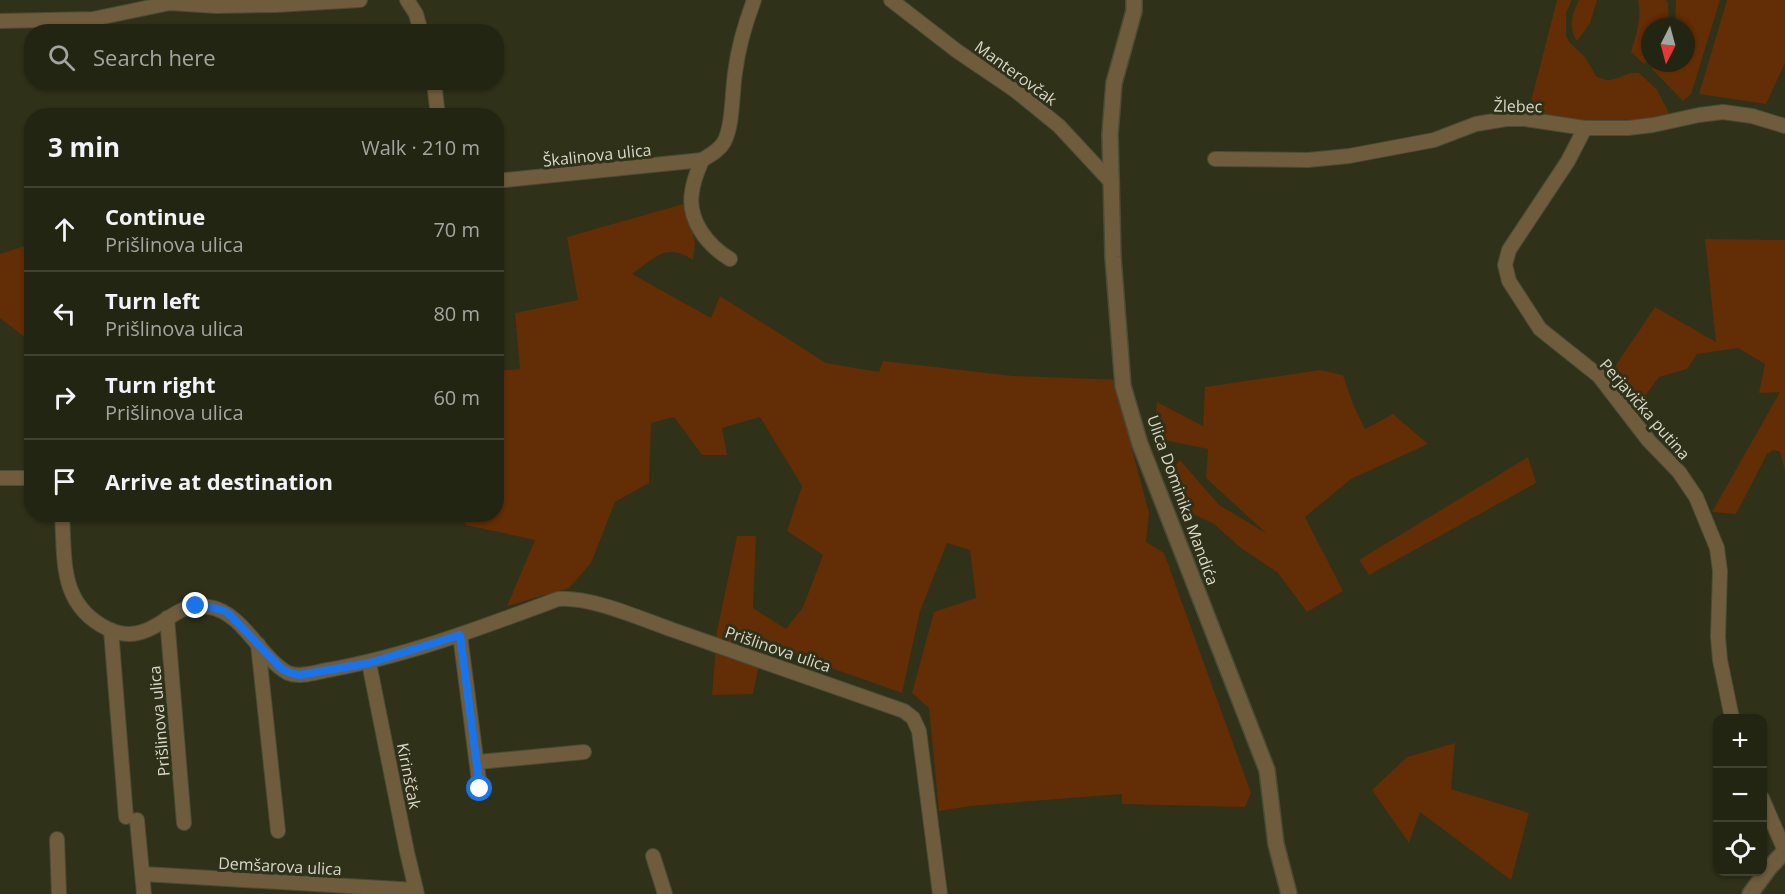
<!DOCTYPE html>
<html lang="en">
<head>
<meta charset="utf-8">
<style>
	body { margin:0; font-family:"Open Sans",sans-serif; background:#2b2d1c; color:#f1f3f6 }
	.controls { position:absolute; right:18px; bottom:18px; display:grid; overflow:hidden; border-radius:12px; box-shadow:0 2px 4px #0004 }
	.controls button { width:54px; height:54px; display:grid; place-items:center; padding:0; border:0; border-bottom:2px solid #404233; background:#232513; color:#f1f3f6; font:30px sans-serif }
	.compass { position:absolute; left:1641px; top:18px; width:54px; height:54px; border-radius:50%; background:#232513; box-shadow:0 2px 4px #0004; rotate:186deg }
	.stop { position:absolute; width:18px; height:18px; margin:-14px; border:4px solid #1a73e8; border-radius:50%; background:#fff }
	.stop.end { background:#1a73e8; border-color:#fff; box-shadow:0 2px 6px #0008 }
	.list { margin:0; padding:0; list-style:none }
	h2 { display:flex; justify-content:space-between; align-items:center; height:78px; margin:0; padding:0 24px; font-size:26px }
	h2 small { font-size:20px; font-weight:400; color:#a3a5a0 }
	.list li { display:grid; grid-template-columns:39px 1fr auto; gap:18px; align-items:center; box-sizing:border-box; height:84px; padding:0 24px; border-top:2px solid #404233 }
	.list b { display:block; font-size:22px; white-space:nowrap }
	.list p { margin:0; font-size:20px; white-space:nowrap; color:#a3a5a0 }
	.list em { font-size:20px; font-style:normal; color:#a3a5a0 }
	.icon { flex:none; width:33px; height:33px; fill:none; stroke:currentColor; stroke-width:2; stroke-linecap:round; stroke-linejoin:round }
	.map { position:relative; flex:none; width:1785px; height:894px; overflow:hidden }
	.search { position:absolute; background:#232513; box-shadow:0 2px 4px #0004; left:24px; top:24px; width:480px; height:66px; display:flex; align-items:center; gap:15px; box-sizing:border-box; padding:0 21px; border-radius:24px; color:#a3a5a0; font-size:22px }
	.panel { position:absolute; background:#232513; box-shadow:0 2px 4px #0004; left:24px; top:108px; width:480px; height:414px; border-radius:24px }
	.map>svg:first-child { display:block }
</style>
</head>
<body>
<div class="map">
<svg width="1785" height="894" viewBox="0 0 1785 894">
	<rect width="100%" height="100%" fill="#2f3119"/>
	<g fill="#632d05">
		<path d="M1557 0H1572L1566 13V35L1569 42 1585 57 1596 76C1616 87 1621 71 1639 73L1657 90 1669 113 1664 117C1613 122 1578 122 1528 113Z"/>
		<path d="M1579 0H1597L1590 23 1577 41C1568 29 1572 13 1579 0Z"/>
		<path d="M1638 0H1666L1668 3 1669 27H1650V59L1644 64 1631 52C1636 36 1642 17 1638 0Z"/>
		<path d="M1676 0H1720L1693 88 1691 94 1683 101 1652 69 1657 63H1686V27H1675Z"/>
		<path d="M1727 0H1785V63L1766 104 1699 94Z"/>
		<path d="M687 203 695 243 693 260C666 242 655 258 632 274L711 318 720 296 826 363 879 372 883 361 1013 376 1126 380 1119 400 1149 513 1146 542 1164 553 1251 793 1245 807 1122 804V794L970 806 939 811 929 708 912 693 934 612 976 598 970 550 947 543 920 611 902 693 763 644 753 694 712 695 717 631 737 536H756L753 608 786 629 803 607 823 555 787 531 802 486 760 417 722 428 727 455H702L674 417 651 423 649 483 615 502 591 563 569 588 507 606 535 540 466 525 460 515 496 514 497 371 520 369 515 313 578 300 567 237Z"/>
		<path d="M1705 239 1785 240V471L1780 452 1774 450 1767 454 1736 514 1712 512 1780 392 1759 393 1765 364 1738 348 1697 354 1687 369 1659 377 1636 408 1610 374 1655 307 1716 342Z"/>
		<path d="M31 244H32L31 342 0 318V254Z"/>
		<path d="M1320 370 1343 375 1353 404 1365 429 1393 414 1428 444 1351 479 1305 517 1343 591 1307 612 1278 573 1241 548 1214 524 1178 507 1169 472 1180 460 1219 505 1266 533 1206 478 1208 449 1154 438 1157 402 1203 426 1205 387Z"/>
		<path d="M1528 457 1536 483 1369 575 1359 560Z"/>
		<path d="M1455 743 1451 789 1529 813 1511 880 1420 812 1409 843 1372 790 1407 757Z"/>
	</g>
	<g fill="none" stroke-linecap="round" stroke-linejoin="round">
		<g stroke="#4a4c35" stroke-width="16">
			<g id="minor">
				<path d="M407 0 416 14 421 32"/>
				<path d="M891 0 957 51 1016 91 1059 126 1112 183"/>
				<path d="M0 21 93 19 170 3 216 6 276 5 360 0"/>
				<path d="M434 82 438 116"/>
				<path d="M1585 128 1568 161 1509 250 1505 265 1509 281 1540 329 1599 376 1649 441 1679 472 1696 497 1717 548 1720 571 1718 637 1720 660 1732 718"/>
				<path d="M1215 159 1308 160 1349 156 1434 140 1476 124 1506 119H1525L1585 128H1628L1653 125 1699 115 1723 112 1752 116 1785 126"/>
				<path d="M702 160C698 170 693 181 692 192 687 220 708 246 730 259"/>
				<path d="M496 181 702 160C710 155 719 151 724 142 733 126 732 92 735 73 738 48 745 24 754 0"/>
				<path d="M0 478H32"/>
				<path d="M62 514C65 561 59 605 108 629 121 635 134 636 147 630 170 621 180 602 209 607 243 612 260 658 288 673 300 678 316 672 328 670 407 656 483 627 558 599 590 596 641 619 673 630 750 657 827 684 904 711L913 718 919 731 940 894"/>
				<path d="M167 618 184 823"/>
				<path d="M111 630 126 817"/>
				<path d="M460 635 480 789"/>
				<path d="M258 644 278 831"/>
				<path d="M369 663 407 852 417 894"/>
				<path d="M478 762 584 752"/>
				<path d="M1762 798 1785 851"/>
				<path d="M137 820 144 894"/>
				<path d="M57 839 59 894"/>
				<path d="M653 856 665 894"/>
				<path d="M143 874 416 890"/>
			</g>
		</g>
		<g stroke="#4a4c35" stroke-width="18">
			<g id="tertiary">
				<path d="M1134 0V11L1114 83 1110 134 1113 257 1123 386 1140 444 1267 770 1276 844 1289 894"/>
				<path d="M1750 894 1770 867 1785 851"/>
			</g>
		</g>
		<use href="#minor" stroke="#6e5c3d" stroke-width="14"/>
		<use href="#tertiary" stroke="#6e5c3d" stroke-width="15"/>
	</g>
	<g fill="none" stroke-linecap="round" stroke-linejoin="round">
		<path stroke="#1a73e8" stroke-width="8" d="M196 606 210 607 225 611 230 615 282 669 288 672 299 675 369 663 460 635 480 789"/>
	</g>
	<g text-anchor="middle" dominant-baseline="central" stroke-width="6" stroke-linejoin="round" paint-order="stroke">
		<g font-size="16" fill="#d7d9ca" stroke="#2f3119">
			<text transform="translate(1016 73) rotate(36)">Manterovčak</text>
			<text transform="translate(1518 106) rotate(1)">Žlebec</text>
			<text transform="translate(597 155) rotate(-6)">Škalinova ulica</text>
			<text transform="translate(1645 409) rotate(49)">Perjavička putina</text>
			<text transform="translate(1183 500) rotate(70)">Ulica Dominika Mandića</text>
			<text transform="translate(778 649) rotate(19)">Prišlinova ulica</text>
			<text transform="translate(159 721) rotate(-95)">Prišlinova ulica</text>
			<text transform="translate(409 776) rotate(79)">Kirinščak</text>
			<text transform="translate(280 866) rotate(3)">Demšarova ulica</text>
		</g>
	</g>
</svg>
<div class="controls">
<button>+</button>
<button>−</button>
<button><svg class="icon" aria-label="locate" viewBox="0 0 24 24"><circle cx="12" cy="12" r="6"/><path d="M12 2v4M12 18v4M2 12h4M18 12h4"/></svg></button>
</div>
<svg class="compass" viewBox="-18 -18 36 36"><path d="M0-13l5 13h-10z" fill="#e53935"/><path d="M0 13l5-13h-10z" fill="#a3a5a0"/></svg>
<div class="stop" style="left:480px;top:789px"></div>
<div class="stop end" style="left:196px;top:606px"></div>
<div class="search"><svg class="icon" aria-label="search" viewBox="0 0 24 24"><circle cx="10" cy="10" r="6"/><path d="M15 15l6 6"/></svg>Search here</div>
<section class="panel">
<h2>3 min<small>Walk · 210 m</small></h2>
<ul class="list">
<li><svg class="icon" aria-label="ahead" viewBox="0 0 24 24"><path d="M12 20V5M6 11l6-6 6 6"/></svg><div><b>Continue</b><p>Prišlinova ulica</p></div><em>70 m</em></li>
<li><svg class="icon" aria-label="left" viewBox="0 0 24 24"><path d="M17 20v-9H6M10 6l-5 5 5 5"/></svg><div><b>Turn left</b><p>Prišlinova ulica</p></div><em>80 m</em></li>
<li><svg class="icon" aria-label="right" viewBox="0 0 24 24"><path d="M7 20v-9h11M14 6l5 5-5 5"/></svg><div><b>Turn right</b><p>Prišlinova ulica</p></div><em>60 m</em></li>
<li><svg class="icon" aria-label="arrive" viewBox="0 0 24 24"><path d="M6 21V4h12l-3 4 3 4H6"/></svg><div><b>Arrive at destination</b></div></li>
</ul>
</section>
</div>
</body>
</html>
